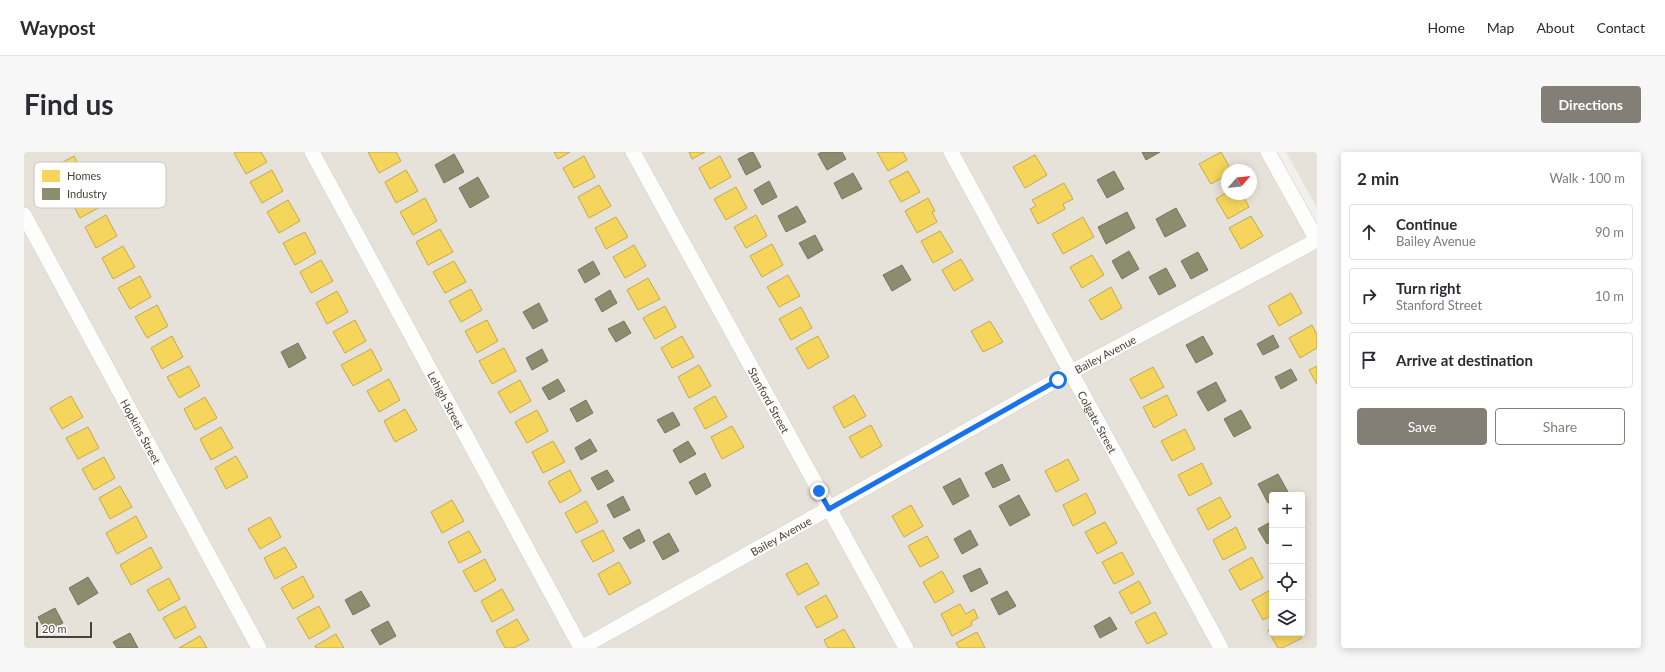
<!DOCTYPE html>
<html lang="en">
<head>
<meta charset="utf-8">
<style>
	body { margin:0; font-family:Lato,sans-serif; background:#f7f7f7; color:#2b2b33 }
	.controls { position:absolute; right:12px; bottom:12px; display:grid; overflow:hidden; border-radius:4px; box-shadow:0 2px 10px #0003 }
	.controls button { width:36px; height:36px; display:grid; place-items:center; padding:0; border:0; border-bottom:1px solid #e1e1e2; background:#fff; color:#2b2b33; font:20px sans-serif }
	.compass { position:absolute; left:1197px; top:12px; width:36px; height:36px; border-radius:50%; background:#fff; box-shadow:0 2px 10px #0003; rotate:63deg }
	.scale { position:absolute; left:12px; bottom:10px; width:56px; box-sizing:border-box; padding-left:4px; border:2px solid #494237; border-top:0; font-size:11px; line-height:14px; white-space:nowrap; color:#494237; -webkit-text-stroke:3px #fff; paint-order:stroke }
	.stop { position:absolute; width:12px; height:12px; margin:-9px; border:3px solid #1a73e8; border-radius:50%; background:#fff }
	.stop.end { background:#1a73e8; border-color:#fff; box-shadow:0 1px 4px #0008 }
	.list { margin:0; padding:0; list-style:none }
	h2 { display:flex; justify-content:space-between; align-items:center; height:52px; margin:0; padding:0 16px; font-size:17px }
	h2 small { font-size:13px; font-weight:400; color:#7c7c81 }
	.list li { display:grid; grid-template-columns:26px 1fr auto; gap:12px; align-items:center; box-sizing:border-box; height:56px; margin:0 8px 8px; padding:0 8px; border:1px solid #e1e1e2; border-radius:4px }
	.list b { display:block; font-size:15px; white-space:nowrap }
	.list p { margin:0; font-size:13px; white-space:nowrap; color:#7c7c81 }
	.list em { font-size:13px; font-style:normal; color:#7c7c81 }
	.actions { display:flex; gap:8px; padding:12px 16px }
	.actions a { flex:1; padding:9px 0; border:1px solid #847f76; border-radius:4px; text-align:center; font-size:14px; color:#847f76 }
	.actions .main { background:#847f76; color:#fff }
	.icon { flex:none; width:22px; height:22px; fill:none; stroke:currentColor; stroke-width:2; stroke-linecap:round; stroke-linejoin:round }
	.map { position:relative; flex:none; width:1293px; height:496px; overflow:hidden; border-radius:4px }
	header { display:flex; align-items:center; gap:24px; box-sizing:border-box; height:56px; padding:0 20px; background:#fff; border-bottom:1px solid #e1e1e2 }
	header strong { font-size:19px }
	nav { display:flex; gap:22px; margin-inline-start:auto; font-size:14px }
	.intro { display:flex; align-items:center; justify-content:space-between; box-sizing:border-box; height:96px; padding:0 24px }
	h1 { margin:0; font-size:28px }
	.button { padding:10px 18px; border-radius:4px; background:#847f76; color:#fff; font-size:14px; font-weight:700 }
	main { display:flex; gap:24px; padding:0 24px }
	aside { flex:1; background:#fff; border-radius:4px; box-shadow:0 2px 10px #0003 }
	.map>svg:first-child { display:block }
</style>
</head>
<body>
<header>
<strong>Waypost</strong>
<nav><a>Home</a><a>Map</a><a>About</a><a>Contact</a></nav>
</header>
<div class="intro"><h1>Find us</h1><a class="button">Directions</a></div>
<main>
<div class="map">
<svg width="1293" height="496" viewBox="0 0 1293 496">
	<rect width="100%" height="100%" fill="#f2f0ec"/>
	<g fill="#e6e2d9" fill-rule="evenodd">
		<path d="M0 0H1244L1293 89V496H0ZM1203 18H1227V42H1203ZM1248 343H1278V481H1248Z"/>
		<path d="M1262 0H1293V56Z"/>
	</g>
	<g fill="#f6d55c" stroke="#c2a951">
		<path d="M212 0H237L243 10 222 22 210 1Z"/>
		<path d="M344 0H372L377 9 355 21Z"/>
		<path d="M530 0H546L534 7Z"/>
		<path d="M665 0H681L668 7Z"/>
		<path d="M853 0H879L883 8 864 19Z"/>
		<path d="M1197 0 1207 18H1203V23L1187 32 1175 12Z"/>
		<path d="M1011 3 1023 23 1001 36 989 15Z"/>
		<path d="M50 4 61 25 40 37 28 16Z"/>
		<path d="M560 4 571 25 550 36 539 16Z"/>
		<path d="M696 4 707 25 686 37 675 16Z"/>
		<path d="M248 18 259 39 238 51 226 30Z"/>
		<path d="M382 18 394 39 372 51 361 30Z"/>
		<path d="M884 19 896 40 877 50 865 29Z"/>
		<path d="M1040 31 1049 47 1039 52 1041 57 1014 72 1006 57 1012 54 1008 48Z"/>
		<path d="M575 33 587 54 565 66 554 45Z"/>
		<path d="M66 34 78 54 56 66 45 45Z"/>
		<path d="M712 35 723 56 702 68 690 47Z"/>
		<path d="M1203 40V42H1218L1225 55 1204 67 1192 47Z"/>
		<path d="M401 46 413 69 389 83 376 60Z"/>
		<path d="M904 46 911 59 908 60 913 70 893 81 881 59Z"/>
		<path d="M264 48 276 69 255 81 243 60Z"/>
		<path d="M82 63 93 84 72 96 61 75Z"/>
		<path d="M732 63 743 84 722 96 710 75Z"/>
		<path d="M1227 64 1239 84 1217 97 1205 76Z"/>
		<path d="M592 65 604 85 582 97 571 76Z"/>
		<path d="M1059 65 1070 85 1039 102 1028 82Z"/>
		<path d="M416 77 429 100 404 113 392 90Z"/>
		<path d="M916 79 929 100 909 111 897 89Z"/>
		<path d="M281 80 292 101 271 113 259 91Z"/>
		<path d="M748 92 759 113 738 125 726 104Z"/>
		<path d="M610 93 622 114 601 126 589 105Z"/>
		<path d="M99 94 111 115 89 127 78 106Z"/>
		<path d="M1068 103 1080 123 1058 136 1046 115Z"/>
		<path d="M937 107 949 128 930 139 918 118Z"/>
		<path d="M297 108 309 129 287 141 276 120Z"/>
		<path d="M430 109 442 130 421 141 409 120Z"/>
		<path d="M764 123 776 144 755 155 743 135Z"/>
		<path d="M116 124 127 145 106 157 94 136Z"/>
		<path d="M624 126 636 147 614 158 603 138Z"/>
		<path d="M1087 135 1098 156 1077 168 1065 148Z"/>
		<path d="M447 137 458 158 437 170 425 149Z"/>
		<path d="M313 139 324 160 303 172 292 151Z"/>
		<path d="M1267 141 1278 161 1255 174 1244 154Z"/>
		<path d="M133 153 144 174 123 186 111 165Z"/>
		<path d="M641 154 652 175 631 187 619 166Z"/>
		<path d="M777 155 788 176 767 188 755 167Z"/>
		<path d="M331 168 342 189 321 201 309 180Z"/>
		<path d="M463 168 474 189 453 201 441 179Z"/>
		<path d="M966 169 979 190 959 200 947 179Z"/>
		<path d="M1288 173 1293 183V196L1276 206 1265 186Z"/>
		<path d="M148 184 159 205 138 217 127 196Z"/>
		<path d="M658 184 670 205 648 216 637 196Z"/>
		<path d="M794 184 805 205 784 217 772 196Z"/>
		<path d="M480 196 492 219 468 232 455 209Z"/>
		<path d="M347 197 358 218 329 234 317 213Z"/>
		<path d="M675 213 687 234 665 246 654 225Z"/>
		<path d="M165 214 176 234 155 246 143 225Z"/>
		<path d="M1293 214V232L1285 218Z"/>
		<path d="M1129 215 1140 235 1117 247 1106 227Z"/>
		<path d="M365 227 376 248 355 260 343 239Z"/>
		<path d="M496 228 507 249 486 261 474 240Z"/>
		<path d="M830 243 842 264 820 276 809 255Z"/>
		<path d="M1143 243 1153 263 1130 276 1119 255Z"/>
		<path d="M47 244 59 265 38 277 26 256Z"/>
		<path d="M691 244 703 265 681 277 670 256Z"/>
		<path d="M181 245 193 266 171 278 160 257Z"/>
		<path d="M381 257 393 278 371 290 360 269Z"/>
		<path d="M513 258 524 279 503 291 491 270Z"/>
		<path d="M847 273 858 294 837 306 825 285Z"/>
		<path d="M708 274 720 295 698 307 687 285Z"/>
		<path d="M64 275 75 296 54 307 42 286Z"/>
		<path d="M197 275 209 296 187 308 176 287Z"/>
		<path d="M1161 277 1171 297 1148 309 1137 289Z"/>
		<path d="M529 289 541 310 519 321 508 300Z"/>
		<path d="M212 304 224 325 202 337 191 316Z"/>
		<path d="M80 305 91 326 70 338 58 317Z"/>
		<path d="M1044 307 1055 328 1032 340 1021 319Z"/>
		<path d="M1178 311 1188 332 1165 344 1154 323Z"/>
		<path d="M546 318 557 339 536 351 524 330Z"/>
		<path d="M96 334 108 355 86 367 75 346Z"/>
		<path d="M1062 341 1072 361 1049 374 1039 353Z"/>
		<path d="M1196 345 1207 365 1184 378 1173 357Z"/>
		<path d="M428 348 440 369 418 381 407 360Z"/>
		<path d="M562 349 574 370 552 381 541 361Z"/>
		<path d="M887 353 899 374 880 385 868 364Z"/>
		<path d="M112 364 123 385 93 402 82 381Z"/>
		<path d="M246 365 257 385 236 397 224 377Z"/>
		<path d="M1081 370 1093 391 1073 402 1061 380Z"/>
		<path d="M1212 375 1222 396 1199 408 1189 388Z"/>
		<path d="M579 378 590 399 569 410 557 389Z"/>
		<path d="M445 379 457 400 435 411 424 390Z"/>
		<path d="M903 384 915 405 896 415 884 394Z"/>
		<path d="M127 395 138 416 107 433 96 413Z"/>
		<path d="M261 395 273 415 251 427 240 406Z"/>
		<path d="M1098 400 1110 422 1090 432 1078 410Z"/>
		<path d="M1228 405 1239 426 1216 438 1205 418Z"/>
		<path d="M461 407 472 428 451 440 439 419Z"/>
		<path d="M595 410 607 431 585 443 574 422Z"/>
		<path d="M783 411 795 432 774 443 762 422Z"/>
		<path d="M918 419 930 440 911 451 899 430Z"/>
		<path d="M279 424 290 445 269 457 257 436Z"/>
		<path d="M145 426 156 447 135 459 123 438Z"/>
		<path d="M1115 429 1127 451 1107 462 1095 440Z"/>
		<path d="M478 437 490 458 468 470 457 449Z"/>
		<path d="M1248 437V463L1239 468 1228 448Z"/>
		<path d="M802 443 814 465 793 476 781 455Z"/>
		<path d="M936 452 942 462 950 457 954 466 947 470 948 473 928 484 917 462Z"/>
		<path d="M161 454 172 475 151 487 139 466Z"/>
		<path d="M295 454 306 475 285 487 273 466Z"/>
		<path d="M1131 460 1143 482 1123 492 1111 470Z"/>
		<path d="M493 467 505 488 490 496H481L472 479Z"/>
		<path d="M1248 476V481H1275L1278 486 1258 496H1254L1244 478Z"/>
		<path d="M820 477 831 496H804L800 488Z"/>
		<path d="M953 480 961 496H935L932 491Z"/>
		<path d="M312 482 320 496H292L291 494Z"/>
		<path d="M176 484 183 496H155Z"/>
	</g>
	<g fill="#8c8c6e" stroke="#78765e">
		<path d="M727 0H729L737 15 722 23 714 7Z"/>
		<path d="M798 0H818L822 7 803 18 794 2Z"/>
		<path d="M1118 0H1136L1122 8Z"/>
		<path d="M430 2 440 20 420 31 411 13Z"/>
		<path d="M1090 19 1100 37 1083 46 1073 28Z"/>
		<path d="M829 21 838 37 818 47 810 31Z"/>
		<path d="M454 25 465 45 446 56 435 36Z"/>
		<path d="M745 29 753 45 738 53 730 38Z"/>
		<path d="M773 54 782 70 762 80 754 64Z"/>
		<path d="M1152 56 1162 74 1141 85 1132 67Z"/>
		<path d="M1103 60 1111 76 1082 92 1074 75Z"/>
		<path d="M791 83 799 98 784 107 775 91Z"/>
		<path d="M1105 99 1115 117 1098 127 1088 109Z"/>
		<path d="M1174 100 1184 118 1167 127 1157 109Z"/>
		<path d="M569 109 576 122 561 131 554 118Z"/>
		<path d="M878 113 887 128 868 139 859 123Z"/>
		<path d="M1142 116 1152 134 1135 143 1125 125Z"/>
		<path d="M586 138 593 151 578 160 571 147Z"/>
		<path d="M515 151 524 169 509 177 499 160Z"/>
		<path d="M600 169 607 181 592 190 584 177Z"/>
		<path d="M1249 183 1255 195 1239 203 1233 192Z"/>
		<path d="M1179 184 1189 202 1172 211 1162 193Z"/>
		<path d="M274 191 282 206 265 216 257 200Z"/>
		<path d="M518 197 524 209 508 218 502 206Z"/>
		<path d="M1267 217 1273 228 1257 237 1251 225Z"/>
		<path d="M534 227 541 239 525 248 518 236Z"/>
		<path d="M1192 230 1202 249 1184 259 1173 240Z"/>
		<path d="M562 248 569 261 553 270 546 257Z"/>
		<path d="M1217 258 1227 276 1210 285 1200 267Z"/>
		<path d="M649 260 656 273 641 281 633 268Z"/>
		<path d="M566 287 573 299 557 308 551 296Z"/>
		<path d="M664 289 672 302 656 311 649 298Z"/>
		<path d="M978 312 986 328 969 336 961 321Z"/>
		<path d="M583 318 590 329 574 338 567 326Z"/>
		<path d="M681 321 687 334 672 343 665 330Z"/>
		<path d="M1254 322 1264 340 1259 343H1248V349L1244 351 1234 332Z"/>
		<path d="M936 326 945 344 929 353 919 335Z"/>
		<path d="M995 343 1006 363 986 374 975 354Z"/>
		<path d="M599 344 606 358 590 366 583 353Z"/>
		<path d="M1248 369V389L1243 392 1234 377Z"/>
		<path d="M615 377 621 389 606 397 599 386Z"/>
		<path d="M946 378 954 393 938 402 930 387Z"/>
		<path d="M645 381 655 399 639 408 629 390Z"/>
		<path d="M956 416 964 431 947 440 939 424Z"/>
		<path d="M64 425 74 441 54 453 45 436Z"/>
		<path d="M337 439 346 454 329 463 321 448Z"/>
		<path d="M983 439 992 454 975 463 967 447Z"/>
		<path d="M31 456 39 471 22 480 14 465Z"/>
		<path d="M1086 465 1093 477 1076 486 1070 474Z"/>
		<path d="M364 469 372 484 356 493 347 478Z"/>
		<path d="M106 481 114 496H93L89 490Z"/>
	</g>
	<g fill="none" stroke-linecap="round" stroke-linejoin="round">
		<g stroke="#d0cec9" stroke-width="16">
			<g id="minor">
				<path id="s1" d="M288 0 557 496"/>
				<path id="s2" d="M609 0 882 496"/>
				<path id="s3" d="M927 0 1197 496"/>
				<path d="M1244 0 1293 88"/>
				<path id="s4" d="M0 63 235 496"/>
				<path id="s5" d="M557 496 1047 220 1293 88"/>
			</g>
		</g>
		<use href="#minor" stroke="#fdfdfc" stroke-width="15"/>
	</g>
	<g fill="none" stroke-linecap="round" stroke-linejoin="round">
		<path stroke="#1a73e8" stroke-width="5" d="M795 339 805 357 1034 228"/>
	</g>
	<g text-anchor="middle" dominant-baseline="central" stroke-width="4" stroke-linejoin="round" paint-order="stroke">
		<g font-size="11" fill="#494237" stroke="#fff">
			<text stroke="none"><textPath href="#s5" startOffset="601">Bailey Avenue</textPath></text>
			<text stroke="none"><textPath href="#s1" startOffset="282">Lehigh Street</textPath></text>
			<text stroke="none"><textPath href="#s2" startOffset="283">Stanford Street</textPath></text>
			<text stroke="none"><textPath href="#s3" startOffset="307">Colgate Street</textPath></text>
			<text stroke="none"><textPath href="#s4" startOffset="246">Hopkins Street</textPath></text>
			<text stroke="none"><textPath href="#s5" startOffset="229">Bailey Avenue</textPath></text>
		</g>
	</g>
	<rect x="10" y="10" width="132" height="46" rx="6" fill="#fff" stroke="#c8c6c3" stroke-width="1"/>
	<rect x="18" y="18" width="18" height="12" fill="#f6d55c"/>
	<rect x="18" y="36" width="18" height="12" fill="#8c8c6e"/>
	<g font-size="11" fill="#494237">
		<text x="43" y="28">Homes</text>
		<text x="43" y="46">Industry</text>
	</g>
</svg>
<div class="controls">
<button>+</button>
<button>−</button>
<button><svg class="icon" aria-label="locate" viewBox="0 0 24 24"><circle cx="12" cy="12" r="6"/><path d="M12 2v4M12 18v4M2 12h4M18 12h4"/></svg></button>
<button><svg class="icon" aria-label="layers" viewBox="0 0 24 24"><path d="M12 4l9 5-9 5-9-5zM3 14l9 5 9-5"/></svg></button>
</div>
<svg class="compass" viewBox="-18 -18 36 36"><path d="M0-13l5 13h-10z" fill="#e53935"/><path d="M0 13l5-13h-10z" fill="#7c7c81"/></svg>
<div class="scale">20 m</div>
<div class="stop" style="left:1034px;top:228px"></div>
<div class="stop end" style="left:795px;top:339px"></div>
</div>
<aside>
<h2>2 min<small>Walk · 100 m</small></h2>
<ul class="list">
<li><svg class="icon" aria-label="ahead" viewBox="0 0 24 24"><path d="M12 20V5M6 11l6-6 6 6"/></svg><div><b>Continue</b><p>Bailey Avenue</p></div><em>90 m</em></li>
<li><svg class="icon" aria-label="right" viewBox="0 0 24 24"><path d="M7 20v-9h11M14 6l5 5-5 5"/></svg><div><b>Turn right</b><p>Stanford Street</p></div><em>10 m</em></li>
<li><svg class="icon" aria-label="arrive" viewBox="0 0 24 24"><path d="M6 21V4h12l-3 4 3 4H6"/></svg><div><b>Arrive at destination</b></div></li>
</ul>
<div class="actions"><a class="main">Save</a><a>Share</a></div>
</aside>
</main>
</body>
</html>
